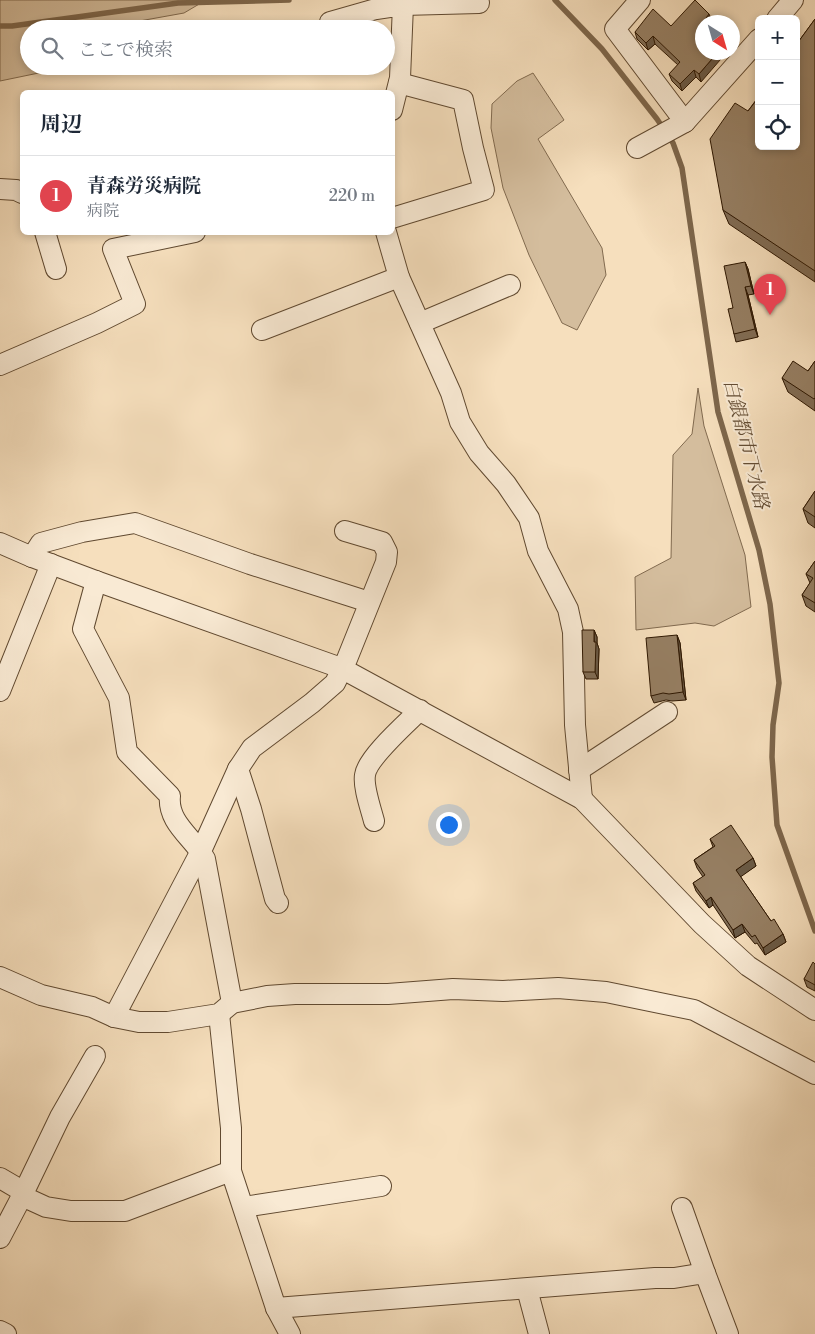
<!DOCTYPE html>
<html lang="ja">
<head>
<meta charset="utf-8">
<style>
	body { margin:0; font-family:"Libre Bodoni","Noto Serif JP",serif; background:#f2f2f3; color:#1f2937 }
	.controls { position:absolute; right:15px; top:15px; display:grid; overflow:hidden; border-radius:8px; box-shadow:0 2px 8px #0003 }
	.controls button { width:45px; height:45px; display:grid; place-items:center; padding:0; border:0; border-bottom:1px solid #e0e1e3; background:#fff; color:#1f2937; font:25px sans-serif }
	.compass { position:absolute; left:695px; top:15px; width:45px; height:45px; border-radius:50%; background:#fff; box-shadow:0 2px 8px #0003; rotate:143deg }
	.you { position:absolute; left:448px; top:824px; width:18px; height:18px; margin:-12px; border:4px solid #fff; border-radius:50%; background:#1a73e8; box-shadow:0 0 0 8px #1a73e833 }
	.badge { display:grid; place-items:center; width:32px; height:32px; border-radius:50%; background:#1a73e8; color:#fff; font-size:16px; font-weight:700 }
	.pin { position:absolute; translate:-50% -41px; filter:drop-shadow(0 1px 2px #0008) }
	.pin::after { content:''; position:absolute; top:26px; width:18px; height:15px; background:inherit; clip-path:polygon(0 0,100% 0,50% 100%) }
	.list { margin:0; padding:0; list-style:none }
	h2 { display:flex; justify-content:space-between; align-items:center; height:65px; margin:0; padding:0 20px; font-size:21px }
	h2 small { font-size:16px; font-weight:400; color:#747a83 }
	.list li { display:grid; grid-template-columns:32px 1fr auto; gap:15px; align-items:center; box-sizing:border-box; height:80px; padding:0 20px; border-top:1px solid #e0e1e3 }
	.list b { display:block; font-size:19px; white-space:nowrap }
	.list p { margin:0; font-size:16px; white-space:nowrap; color:#747a83 }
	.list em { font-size:16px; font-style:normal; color:#747a83 }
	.icon { flex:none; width:28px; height:28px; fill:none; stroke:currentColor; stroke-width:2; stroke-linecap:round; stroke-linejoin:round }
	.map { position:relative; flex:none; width:815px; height:1334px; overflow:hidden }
	.search { position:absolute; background:#fff; box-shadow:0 2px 8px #0003; left:20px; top:20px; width:375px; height:55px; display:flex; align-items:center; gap:12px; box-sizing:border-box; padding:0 18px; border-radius:28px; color:#747a83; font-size:19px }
	.panel { position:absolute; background:#fff; box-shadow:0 2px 8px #0003; left:20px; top:90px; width:375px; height:145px; border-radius:8px }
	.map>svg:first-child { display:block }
</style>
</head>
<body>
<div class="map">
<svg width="815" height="1334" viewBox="0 0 815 1334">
	<rect width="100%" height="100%" fill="#f6dfbd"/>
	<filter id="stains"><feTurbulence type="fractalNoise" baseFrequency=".004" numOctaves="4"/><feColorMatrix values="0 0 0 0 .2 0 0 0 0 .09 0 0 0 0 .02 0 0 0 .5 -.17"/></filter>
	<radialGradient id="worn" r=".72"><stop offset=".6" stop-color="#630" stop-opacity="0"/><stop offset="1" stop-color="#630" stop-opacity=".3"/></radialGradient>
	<g fill="#d4bd9d" stroke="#816a4f">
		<path d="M0 0H206L184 13 95 29H29V66H58V69L0 81Z"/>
		<path d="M533 73 564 120 538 139 602 248 606 275 577 330 562 323 529 255 503 188 491 128 492 104 517 81Z"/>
		<path d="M698 388 704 426 745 555 751 607 714 626 695 623 636 630 635 577 671 558 673 455 692 434Z"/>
	</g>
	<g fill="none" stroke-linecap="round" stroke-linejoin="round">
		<g stroke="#7d664b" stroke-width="5.5">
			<path d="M555 0 602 49 657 119 673 143 682 168 718 412 759 550 770 604 779 683 773 725 772 757 777 825 815 931"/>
			<path d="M0 26H12L178 3 289 0"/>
		</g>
		<g stroke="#604930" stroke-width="22">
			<g id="minor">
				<path d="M640 0 615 29 685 122"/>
				<path d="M403 5 479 3"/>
				<path d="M777 19 793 0"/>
				<path d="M330 22 376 9 403 5 400 78 392 110"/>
				<path d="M637 148 685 122 759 39"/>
				<path d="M0 189 16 190 22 193"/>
				<path d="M392 218 484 190 473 148 463 100 399 83"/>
				<path d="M45 232 56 269"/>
				<path d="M386 232 399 277 451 393 460 422 479 453 506 484 529 518 538 551 568 609 573 632 575 725 582 799"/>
				<path d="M420 323 510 285"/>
				<path d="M262 330 399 277"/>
				<path d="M0 365 97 323 135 304 113 249 195 232"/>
				<path d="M0 543 32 557 96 581 341 668 582 799 702 924 748 966 815 1010"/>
				<path d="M32 557 41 543 82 532 135 523 250 564 369 602"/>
				<path d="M96 581 83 629 119 698 127 752 170 796C167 823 194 838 205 859L232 1003"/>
				<path d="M0 691 51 564"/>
				<path d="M238 769 251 809 275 899 278 903"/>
				<path d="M579 770 667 712"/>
				<path d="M374 821C371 809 363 787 365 775 367 758 407 723 420 710"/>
				<path d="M0 977 41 995 92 1007 114 1017 139 1022H168L219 1014 232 1003 267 996 295 994H388L453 989 503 991 558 988 606 992 694 1010 815 1074"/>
				<path d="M219 1014 231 1128V1171"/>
				<path d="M114 1017 201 851 238 769 252 748 312 703 335 683 347 659 386 562 387 552 382 542 345 531"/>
				<path d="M0 1178 24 1192"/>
				<path d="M22 1196 60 1117 95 1056"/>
				<path d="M244 1207 381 1186"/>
				<path d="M682 1208 705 1273"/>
				<path d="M0 1238 22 1196 46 1207 71 1211H125L231 1171 276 1308 290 1334"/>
				<path d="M527 1289 539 1334"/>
				<path d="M276 1308 655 1278H674L705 1273 728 1334"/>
				<path d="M0 1331 6 1334"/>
			</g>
		</g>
		<use href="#minor" stroke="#f9ead4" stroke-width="20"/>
	</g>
	<g fill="#816d55" stroke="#2e1701">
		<path d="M815 19V282L729 224 723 210 748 111Z"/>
		<path d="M712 21 711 22 701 82 696 77 682 91 672 81 669 74 678 65 655 44 648 50 637 39 635 32 671 26Z"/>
		<path d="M745 262 748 269 754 294 748 295 758 337 736 342 734 334 733 308Z"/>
		<path d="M815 361V411L788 392 782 378 808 371Z"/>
		<path d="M815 491V528L808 523 803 509Z"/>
		<path d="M815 561V612L806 606 802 595 810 583 806 574Z"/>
		<path d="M594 630 597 637V643L599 649 598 679H586L583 672Z"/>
		<path d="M677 635 680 643 686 700 672 701 666 700 654 703 651 696Z"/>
		<path d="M710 839 753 858 756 866 740 876 771 921 783 934 786 942 765 955 757 943 755 944 745 932 735 938 713 905 709 908 696 891 693 883 703 877 697 868 694 860 713 847Z"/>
		<path d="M815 964V991L807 987 804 979Z"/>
	</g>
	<g fill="#695945" stroke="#2e1701">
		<path d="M709 14 712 21 711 22 706 18Z"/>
		<path d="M653 36 655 44 648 50 646 43Z"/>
		<path d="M718 52H727L701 82 699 74Z"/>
		<path d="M694 70 696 77 682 91 680 84Z"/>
		<path d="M745 262 748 269 754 294 751 286Z"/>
		<path d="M745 287 748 295 758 337 755 329Z"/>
		<path d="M594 630 597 637V643L599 649 598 679 595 672Z"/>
		<path d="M677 635 680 643 686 700 683 692Z"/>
		<path d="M753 858 756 866 739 878 736 870Z"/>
		<path d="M711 897 713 905 709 908 706 901Z"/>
		<path d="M742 924 745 932 735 938 733 930Z"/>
		<path d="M783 934 786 942 765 955 763 948Z"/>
	</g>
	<g fill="#967f63" stroke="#2e1701">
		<path d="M695 0 709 14 706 18 711 22H702V52H718L699 74 694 70 680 84 669 74 680 62 653 36 646 43 635 32 653 9 671 26Z"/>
		<path d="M815 19V271L723 210 710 139 735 103 748 111 759 97V146H796V45Z"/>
		<path d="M745 262 751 286 745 287 755 329 734 334 728 309 733 308 724 266Z"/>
		<path d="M793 361 808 371 815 361V398L814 399 782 378Z"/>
		<path d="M815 491V517L803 509Z"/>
		<path d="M815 561V603L802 595 813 578 806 574Z"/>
		<path d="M582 630H594V642H596L595 672H583Z"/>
		<path d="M677 635 683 692 669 694 663 693 651 696 646 638Z"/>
		<path d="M731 825 753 858 736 870 771 921 774 919 783 934 763 948 755 935 752 937 742 924 733 930 711 897 706 901 693 883 705 875 694 860 715 846 710 839Z"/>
		<path d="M813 962 815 964V985L804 979Z"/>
	</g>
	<g text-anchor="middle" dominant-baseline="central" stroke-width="4" stroke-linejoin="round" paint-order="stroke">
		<g font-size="19" font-style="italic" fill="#634c33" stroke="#f9ead4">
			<text transform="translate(746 444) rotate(76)">白銀都市下水路</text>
		</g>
	</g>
	<rect width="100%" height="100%" filter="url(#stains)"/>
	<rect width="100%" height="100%" fill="url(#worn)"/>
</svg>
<div class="controls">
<button>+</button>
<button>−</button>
<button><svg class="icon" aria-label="locate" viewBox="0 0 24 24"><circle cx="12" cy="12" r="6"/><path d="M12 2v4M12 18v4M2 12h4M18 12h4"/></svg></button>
</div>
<svg class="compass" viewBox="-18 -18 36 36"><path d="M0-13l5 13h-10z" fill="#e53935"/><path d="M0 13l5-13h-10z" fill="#747a83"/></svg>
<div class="you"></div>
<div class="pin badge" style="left:770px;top:315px;background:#e0444e">1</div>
<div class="search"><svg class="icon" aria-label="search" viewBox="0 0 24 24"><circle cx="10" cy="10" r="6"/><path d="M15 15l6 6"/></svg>ここで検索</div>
<section class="panel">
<h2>周辺<small></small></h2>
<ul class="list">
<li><span class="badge" style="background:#e0444e">1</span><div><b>青森労災病院</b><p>病院</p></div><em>220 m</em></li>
</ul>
</section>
</div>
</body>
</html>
